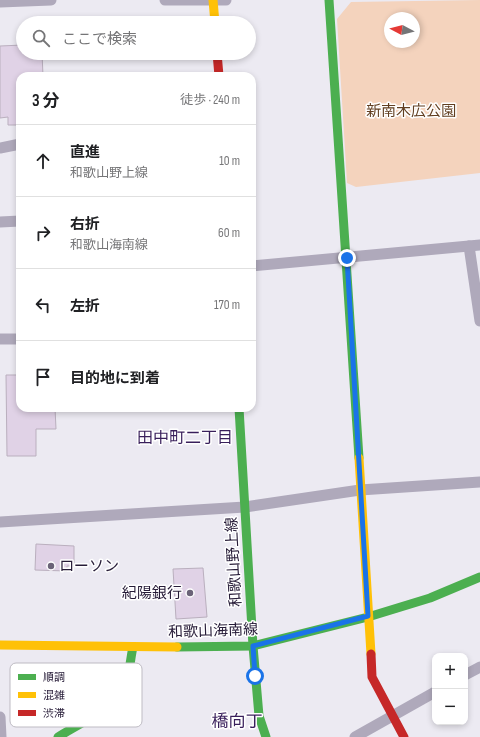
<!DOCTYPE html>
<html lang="ja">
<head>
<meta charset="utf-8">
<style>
	body { margin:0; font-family:"Sofia Sans Condensed","Noto Sans JP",sans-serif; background:#f6f6f6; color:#202124 }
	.controls { position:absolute; right:12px; bottom:12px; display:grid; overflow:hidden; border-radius:8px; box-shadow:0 2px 6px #0003 }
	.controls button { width:36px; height:36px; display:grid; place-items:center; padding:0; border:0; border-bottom:1px solid #e0e0e0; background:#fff; color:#202124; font:20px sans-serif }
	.compass { position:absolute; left:384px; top:12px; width:36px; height:36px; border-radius:50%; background:#fff; box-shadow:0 2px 6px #0003; rotate:277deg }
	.stop { position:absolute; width:12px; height:12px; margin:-9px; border:3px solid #1a73e8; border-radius:50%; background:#fff }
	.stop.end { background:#1a73e8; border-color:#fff; box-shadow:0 1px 4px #0008 }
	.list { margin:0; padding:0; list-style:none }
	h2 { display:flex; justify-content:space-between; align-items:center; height:52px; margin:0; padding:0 16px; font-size:17px }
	h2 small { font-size:13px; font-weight:400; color:#757577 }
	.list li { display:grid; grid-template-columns:26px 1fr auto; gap:12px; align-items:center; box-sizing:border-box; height:72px; padding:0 16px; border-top:1px solid #e0e0e0 }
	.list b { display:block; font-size:15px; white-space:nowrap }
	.list p { margin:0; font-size:13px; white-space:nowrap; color:#757577 }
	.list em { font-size:13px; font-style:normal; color:#757577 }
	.icon { flex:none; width:22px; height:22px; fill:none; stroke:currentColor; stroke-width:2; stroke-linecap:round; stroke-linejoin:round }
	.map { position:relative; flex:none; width:480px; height:737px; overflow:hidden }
	.search { position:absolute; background:#fff; box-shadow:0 2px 6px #0003; left:16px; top:16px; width:240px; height:44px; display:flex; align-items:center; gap:10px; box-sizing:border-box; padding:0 14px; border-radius:22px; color:#757577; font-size:15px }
	.panel { position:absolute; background:#fff; box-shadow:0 2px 6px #0003; left:16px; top:72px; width:240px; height:340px; border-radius:12px }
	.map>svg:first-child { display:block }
</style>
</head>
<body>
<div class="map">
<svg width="480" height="737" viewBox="0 0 480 737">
	<rect width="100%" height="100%" fill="#eceaf2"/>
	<path fill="#f4d3bd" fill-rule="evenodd" d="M480 0V173L356 187 347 183 337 19 351 2ZM390 18H414V42H390Z"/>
	<g fill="#e0d2e6" stroke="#baafbe">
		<path d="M23 45V53H42L43 76H20V92H18L19 125H8V117L0 118V46Z"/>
		<path d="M6 375H20V408H55L56 429H36V456H7Z"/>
		<path d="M36 544 74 546V566H67V571L35 570Z"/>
		<path d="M203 568 207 617 176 619 173 569Z"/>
	</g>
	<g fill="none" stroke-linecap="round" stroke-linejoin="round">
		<g stroke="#afa9bb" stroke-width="11">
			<path d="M165 0H226"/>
			<path d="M0 2 51 0"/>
			<path d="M0 148 20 144"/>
			<path d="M0 222 20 221"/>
			<path d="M469 246 480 321"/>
			<path d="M252 266 480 245"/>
			<path d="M0 339H20"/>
			<path d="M0 522 245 507 360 490 480 482"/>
			<path d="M465 675 480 667"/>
			<path d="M0 717 1 737"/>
			<path d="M355 737 435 692"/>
		</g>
		<g stroke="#4caf50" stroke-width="9">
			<path d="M329 0 359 458"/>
			<path d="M239 408 253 646 259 716 266 737"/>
			<path d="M177 647 253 646 368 617 430 598 480 577"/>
			<path d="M58 737C77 725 114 708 124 686 130 674 130 660 133 647"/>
		</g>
		<g stroke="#ffc107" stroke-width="9">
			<path d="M213 0 215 23"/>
			<path d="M359 458 371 654"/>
			<path d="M0 645 177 647"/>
		</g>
		<g stroke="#c62828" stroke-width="9">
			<path d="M217 53 219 76"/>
			<path d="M371 654 372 677 404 737"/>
		</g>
	</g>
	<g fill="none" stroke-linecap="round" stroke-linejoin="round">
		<path stroke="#1a73e8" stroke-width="5" d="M255 676 253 646 368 616 347 258"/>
	</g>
	<g fill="#6b6378" stroke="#fff" stroke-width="1.5">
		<circle cx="51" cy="566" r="4"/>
		<circle cx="190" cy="593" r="4"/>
	</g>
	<g text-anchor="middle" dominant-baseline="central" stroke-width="3" stroke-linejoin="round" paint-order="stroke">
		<g font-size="15" fill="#623f21" stroke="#fff">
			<text x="411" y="111">新南木広公園</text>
		</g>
		<g font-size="15" fill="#261b37" stroke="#fff">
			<text transform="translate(234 562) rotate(-93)">和歌山野上線</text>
			<text transform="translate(213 631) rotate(-2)">和歌山海南線</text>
		</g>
		<g font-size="15" fill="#261b37" stroke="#fff" text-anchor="start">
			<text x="59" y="566">ローソン</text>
			<text x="182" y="593" text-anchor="end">紀陽銀行</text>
		</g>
		<g font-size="16" fill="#391f5b" stroke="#fff">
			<text x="185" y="438">田中町二丁目</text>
		</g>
		<g font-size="17" fill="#391f5b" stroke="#fff">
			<text x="237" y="722">橋向丁</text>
		</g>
	</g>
	<rect x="10" y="663" width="132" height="64" rx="6" fill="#fff" stroke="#bebbc3" stroke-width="1"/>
	<rect x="18" y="674" width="18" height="6" fill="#4caf50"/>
	<rect x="18" y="692" width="18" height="6" fill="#ffc107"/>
	<rect x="18" y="710" width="18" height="6" fill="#c62828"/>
	<g font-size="11" fill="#261b37">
		<text x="43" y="681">順調</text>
		<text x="43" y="699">混雑</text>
		<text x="43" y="717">渋滞</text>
	</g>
</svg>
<div class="controls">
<button>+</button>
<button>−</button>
</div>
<svg class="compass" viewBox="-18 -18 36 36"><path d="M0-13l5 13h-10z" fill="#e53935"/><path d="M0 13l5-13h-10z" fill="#757577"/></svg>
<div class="stop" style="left:255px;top:676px"></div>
<div class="stop end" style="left:347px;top:258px"></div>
<div class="search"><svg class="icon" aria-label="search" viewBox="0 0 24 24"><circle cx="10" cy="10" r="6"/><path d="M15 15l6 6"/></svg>ここで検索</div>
<section class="panel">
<h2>3 分<small>徒歩 · 240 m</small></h2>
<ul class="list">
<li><svg class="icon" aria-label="ahead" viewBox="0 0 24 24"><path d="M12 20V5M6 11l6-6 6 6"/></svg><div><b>直進</b><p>和歌山野上線</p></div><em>10 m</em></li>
<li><svg class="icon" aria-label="right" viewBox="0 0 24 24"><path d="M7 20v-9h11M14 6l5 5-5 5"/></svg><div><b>右折</b><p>和歌山海南線</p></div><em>60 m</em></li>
<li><svg class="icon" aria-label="left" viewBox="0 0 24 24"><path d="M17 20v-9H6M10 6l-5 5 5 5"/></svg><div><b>左折</b></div><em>170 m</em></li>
<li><svg class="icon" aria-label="arrive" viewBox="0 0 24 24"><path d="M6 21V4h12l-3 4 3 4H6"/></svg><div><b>目的地に到着</b></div></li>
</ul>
</section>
</div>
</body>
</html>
